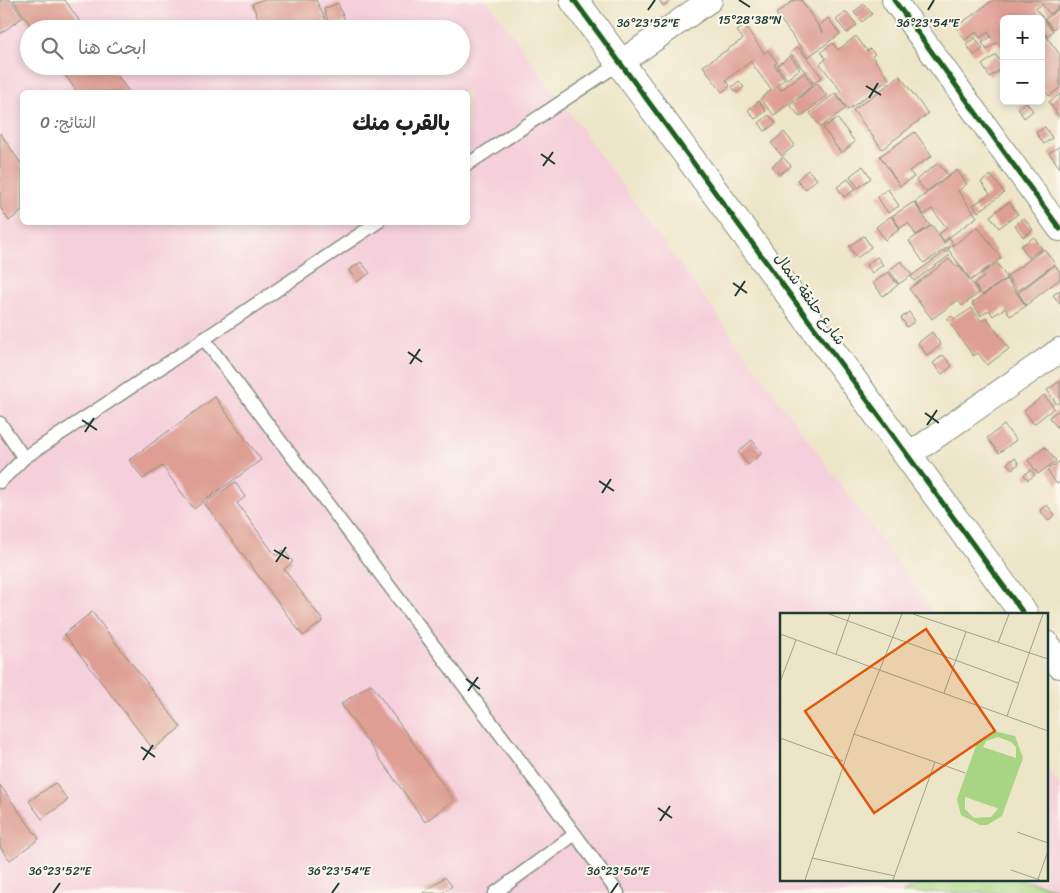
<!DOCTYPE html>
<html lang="ar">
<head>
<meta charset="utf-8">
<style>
	body { margin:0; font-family:Sriracha,"Playpen Sans Arabic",sans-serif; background:#f6f6f6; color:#222; direction:rtl }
	.controls { position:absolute; right:15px; top:15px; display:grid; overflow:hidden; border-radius:8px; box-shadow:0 2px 8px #0003 }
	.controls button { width:45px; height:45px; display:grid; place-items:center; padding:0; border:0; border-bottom:1px solid #e0e0e0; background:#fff; color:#222; font:25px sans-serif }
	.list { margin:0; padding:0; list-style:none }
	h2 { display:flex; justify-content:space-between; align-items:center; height:65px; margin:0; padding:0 20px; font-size:21px }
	h2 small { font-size:16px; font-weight:400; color:#767676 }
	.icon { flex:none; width:28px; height:28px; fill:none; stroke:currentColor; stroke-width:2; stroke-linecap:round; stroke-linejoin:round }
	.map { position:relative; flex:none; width:1060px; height:893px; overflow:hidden; direction:ltr }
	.search { position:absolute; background:#fff; box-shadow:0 2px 8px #0003; left:20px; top:20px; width:450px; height:55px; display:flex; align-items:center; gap:12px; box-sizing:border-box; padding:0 18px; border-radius:28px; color:#767676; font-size:19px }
	.panel { position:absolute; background:#fff; box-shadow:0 2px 8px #0003; left:20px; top:90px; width:450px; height:135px; border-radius:8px; direction:rtl }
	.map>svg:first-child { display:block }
</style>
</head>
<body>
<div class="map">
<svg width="1060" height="893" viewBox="0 0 1060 893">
	<rect width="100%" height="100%" fill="#fbf7ec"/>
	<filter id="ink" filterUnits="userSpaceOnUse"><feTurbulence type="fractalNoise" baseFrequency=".02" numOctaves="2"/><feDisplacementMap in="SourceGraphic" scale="10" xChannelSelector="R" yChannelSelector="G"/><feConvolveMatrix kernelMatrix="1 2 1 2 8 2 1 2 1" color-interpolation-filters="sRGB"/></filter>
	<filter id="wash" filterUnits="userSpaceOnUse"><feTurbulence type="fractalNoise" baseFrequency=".0096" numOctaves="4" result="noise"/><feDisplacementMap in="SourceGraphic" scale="20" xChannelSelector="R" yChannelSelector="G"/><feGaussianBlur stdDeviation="1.12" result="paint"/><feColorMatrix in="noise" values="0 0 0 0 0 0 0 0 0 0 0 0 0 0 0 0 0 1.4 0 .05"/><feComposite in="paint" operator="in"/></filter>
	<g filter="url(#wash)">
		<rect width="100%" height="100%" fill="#ede5c7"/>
		<path fill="#f5cfdc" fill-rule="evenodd" d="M0 0H487L935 614H781V879H1046V767L1060 786V893H0ZM29 29H461V66H29ZM22 92H468V222H22Z"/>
		<path fill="#a7d583" stroke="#63895c" d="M940 879H1017L1059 889 1060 893H902L908 889Z"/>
		<g id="blocks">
			<g fill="#de9e93">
				<path d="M0 0H10L23 17 0 34Z"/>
				<path d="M13 0H65L85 29H33Z"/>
				<path d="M261 0H316L329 27 263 29 252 4Z"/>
				<path d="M659 0H669L670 1 663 6Z"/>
				<path d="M794 0H801L823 33 818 26 828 18 840 34 808 57 776 14Z"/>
				<path d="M993 0H1060V6L1050 14 1042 4 1036 9 1053 31 1047 36 1041 31V19H1004V51L997 42 987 50 982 43 991 37 988 32 980 38 976 32 965 40 956 27Z"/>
				<path d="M338 3 345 21 330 27 324 9Z"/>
				<path d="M864 4 872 14 862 22 854 12Z"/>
				<path d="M1060 8V23L1053 29 1045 19Z"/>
				<path d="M846 12 857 25 847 33 836 20Z"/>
				<path d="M209 21 215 29H199Z"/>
				<path d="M745 26 764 53 768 50 777 62 774 65 785 79 777 85 781 90 804 73 813 85 774 115 760 99 771 90 751 62 757 57 726 80 730 86 722 92 703 66 743 39 737 31Z"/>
				<path d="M856 36 867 51 870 49 875 54 872 56 889 79 848 110 837 94 841 91 820 64 826 59 821 52 833 43 838 50Z"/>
				<path d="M1046 36 1060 55V88L1049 96 1041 86V39Z"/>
				<path d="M975 38 983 49 974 55 966 44Z"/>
				<path d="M798 47 822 77 814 83 790 53Z"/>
				<path d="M996 55 1004 67 990 77 982 65Z"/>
				<path d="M790 56 800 69 787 79 777 66Z"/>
				<path d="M59 66H111L129 92H77Z"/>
				<path d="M900 76 928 114 882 149 853 110Z"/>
				<path d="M739 81 744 87 737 93 732 87Z"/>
				<path d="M817 83 827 96 800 117 790 105Z"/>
				<path d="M835 93 846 108 821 127 810 113Z"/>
				<path d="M1060 94V118L1049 102Z"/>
				<path d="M759 101 766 111 755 119 748 110Z"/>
				<path d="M1026 102 1033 111 1024 118 1018 108Z"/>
				<path d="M769 115 776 123 765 131 759 123Z"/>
				<path d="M837 118 855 142 841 153 823 128Z"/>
				<path d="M1045 127 1052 138 1044 144 1036 133Z"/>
				<path d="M784 132 795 145 782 156 771 143Z"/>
				<path d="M915 132 932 156 909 171 914 177 900 186 880 156Z"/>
				<path d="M0 133 22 165V211L9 221 0 207Z"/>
				<path d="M1060 146V168L1049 153Z"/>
				<path d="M783 157 791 166 779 175 772 166Z"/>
				<path d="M938 163 948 175 926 192 916 180Z"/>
				<path d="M863 166 871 178 858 188 850 176Z"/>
				<path d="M808 170 817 179 806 189 797 180Z"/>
				<path d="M957 170 967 184 958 191 977 217 944 241 939 234 947 228 932 209 924 215 915 202Z"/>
				<path d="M991 175 1004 193 978 212 973 205 990 194 981 182Z"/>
				<path d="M848 179 856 189 844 197 837 187Z"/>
				<path d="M888 189 899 206 888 213 877 196Z"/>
				<path d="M914 202 930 226 916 235 908 223 900 228 892 216Z"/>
				<path d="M1009 202 1018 214 999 228 990 216Z"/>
				<path d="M891 216 900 229 885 240 876 227Z"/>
				<path d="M1024 218 1033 230 1023 237 1015 225Z"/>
				<path d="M932 225 944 243 950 238 953 244 924 263 909 241Z"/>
				<path d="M978 227 1001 258 971 280 948 249Z"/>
				<path d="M864 236 871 247 857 258 849 246Z"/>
				<path d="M1034 237 1042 248 1029 258 1021 246Z"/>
				<path d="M1044 249 1055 264 1018 291 1007 276Z"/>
				<path d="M946 251 950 255 914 281 911 276Z"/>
				<path d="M877 257 883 265 872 273 866 265Z"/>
				<path d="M949 259 956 267 959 266 979 293 962 306 958 300 932 319 909 289Z"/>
				<path d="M901 261 912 275 899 284 889 270Z"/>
				<path d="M361 262 370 273 357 282 349 270Z"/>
				<path d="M997 263 1007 278 982 295 974 284 984 277 981 274Z"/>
				<path d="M1055 265 1060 272V279L1026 305 1018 293Z"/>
				<path d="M888 272 898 285 883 296 873 283Z"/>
				<path d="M1007 279 1026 306 1010 316 1005 308 993 316 989 310 981 316 972 303Z"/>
				<path d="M1060 290V304L1053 295Z"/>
				<path d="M972 308 981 321 987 318 1009 349 987 365 978 353 973 356 947 319 952 316 955 319Z"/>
				<path d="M909 312 915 321 907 327 901 318Z"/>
				<path d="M932 332 941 345 927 355 918 343Z"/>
				<path d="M943 355 952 366 942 374 933 363Z"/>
				<path d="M1060 381V402L1057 404 1047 390Z"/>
				<path d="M1044 395 1054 408 1034 424 1024 411Z"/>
				<path d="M215 397 261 460 194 509 162 466 143 479 129 460Z"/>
				<path d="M1060 409V431L1049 417Z"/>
				<path d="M1004 425 1016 440 999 453 987 438Z"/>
				<path d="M752 440 762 453 748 465 738 452Z"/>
				<path d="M1045 447 1056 461 1038 474 1028 460Z"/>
				<path d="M1015 458 1019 464 1012 469 1007 463Z"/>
				<path d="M1060 461V482L1057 484 1047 470Z"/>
				<path d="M1031 470 1035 475 1028 480 1024 475Z"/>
				<path d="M235 482 245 497 237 503 276 556 284 550 293 562 284 569 323 621 303 636 205 504Z"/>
				<path d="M1047 505 1055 515 1048 521 1040 510Z"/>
				<path d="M92 612 181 727 153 749 64 634Z"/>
				<path d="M371 684 454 800 425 822 341 704Z"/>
				<path d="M55 783 68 800 42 819 29 801Z"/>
				<path d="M0 785 39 839 10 860 0 847Z"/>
				<path d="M445 877 452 886 442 893H423Z"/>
			</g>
		</g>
	</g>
	<g filter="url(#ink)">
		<use href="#blocks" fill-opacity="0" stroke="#86917e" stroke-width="1"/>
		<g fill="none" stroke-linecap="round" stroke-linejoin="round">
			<g stroke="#86917e" stroke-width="15">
				<g id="lane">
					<path d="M468 164 620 63"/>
					<path d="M204 339 378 222"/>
					<path d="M0 423 24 458"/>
					<path d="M0 482 24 458 204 339 575 834"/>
					<path d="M495 893 575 834 618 893"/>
				</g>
			</g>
			<g stroke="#86917e" stroke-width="26">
				<g id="street">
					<path d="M894 0 1060 229"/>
					<path d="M620 63 710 0"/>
					<path d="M909 455 1060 350"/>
				</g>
			</g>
			<g stroke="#86917e" stroke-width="30">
				<g id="secondary">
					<path d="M574 0 1024 614"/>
					<path d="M1046 645 1060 664"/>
				</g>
			</g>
			<use href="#lane" stroke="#fff" stroke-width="12"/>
			<use href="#street" stroke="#fff" stroke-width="24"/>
			<use href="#secondary" stroke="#fff" stroke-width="28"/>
			<g stroke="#fbf7ec" stroke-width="8">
				<g id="cycleway">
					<path d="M574 0 1024 614"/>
					<path d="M894 0 1060 229"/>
				</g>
			</g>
			<use href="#cycleway" stroke="#1b5e20" stroke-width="5"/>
		</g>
	</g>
	<path fill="none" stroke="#1f3d34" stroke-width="2" d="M739 0 750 7M648 10 655 0M928 10 934 0M866 86 881 95M869 98 878 83M541 154 555 164M543 166 553 152M733 283 747 293M735 296 745 281M408 352 422 362M410 364 420 349M925 413 939 423M82 420 97 430M927 425 937 410M85 432 94 418M599 481 614 491M602 493 611 479M274 550 289 559M276 562 286 547M466 679 480 689M468 691 478 677M141 747 155 757M143 760 153 745M658 808 672 818M660 821 670 806M53 893 60 883M332 893 339 883M611 893 618 883"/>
	<g text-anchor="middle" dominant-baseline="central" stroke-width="4" stroke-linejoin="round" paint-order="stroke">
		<g font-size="15" fill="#1f3d34" stroke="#fbf7ec">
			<text transform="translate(810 299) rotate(54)">شارع حلنقة شمال</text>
		</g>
	</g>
	<g transform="translate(780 613)">
		<rect width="268" height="268" fill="#ede5c7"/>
		<path d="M214 118 235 123 243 145 222 203 207 212H200L181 202 177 186 197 130ZM218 124 231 129 236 134V145L203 134 206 128ZM185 184 217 195 218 196 211 204 194 205 185 196Z" fill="#a7d583" fill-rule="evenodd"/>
		<path fill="none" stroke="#9ba28c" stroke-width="1" d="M49 1 238 70M133 1 268 46M0 21 268 118M218 30 229 1M56 41 70 1M0 69 16 27M164 80 186 19M227 103 263 1M74 121 122 1M0 125 63 148M237 219 268 230M32 245 115 263M231 257 260 267M258 266 268 238M25 267 74 121 155 149M113 267 155 149 185 160"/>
		<path fill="#de580e" fill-opacity="0.15" stroke="#de580e" stroke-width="2.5" d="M146 16 215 118 94 200 25 98Z"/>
		<rect width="268" height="268" fill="none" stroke="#1f3d34" stroke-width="2.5"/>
	</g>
	<g font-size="12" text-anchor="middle" fill="#1f3d34" stroke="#fbf7ec" stroke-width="4" stroke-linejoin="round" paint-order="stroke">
		<text x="750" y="24">15°28'38"N</text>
		<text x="648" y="27">36°23'52"E</text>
		<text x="928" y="27">36°23'54"E</text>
		<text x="60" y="875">36°23'52"E</text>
		<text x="339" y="875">36°23'54"E</text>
		<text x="618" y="875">36°23'56"E</text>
	</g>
</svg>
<div class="controls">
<button>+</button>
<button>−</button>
</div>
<div class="search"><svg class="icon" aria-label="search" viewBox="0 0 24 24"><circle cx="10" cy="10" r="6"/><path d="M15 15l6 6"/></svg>ابحث هنا</div>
<section class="panel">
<h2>بالقرب منك<small>النتائج: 0</small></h2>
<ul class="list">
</ul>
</section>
</div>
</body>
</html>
